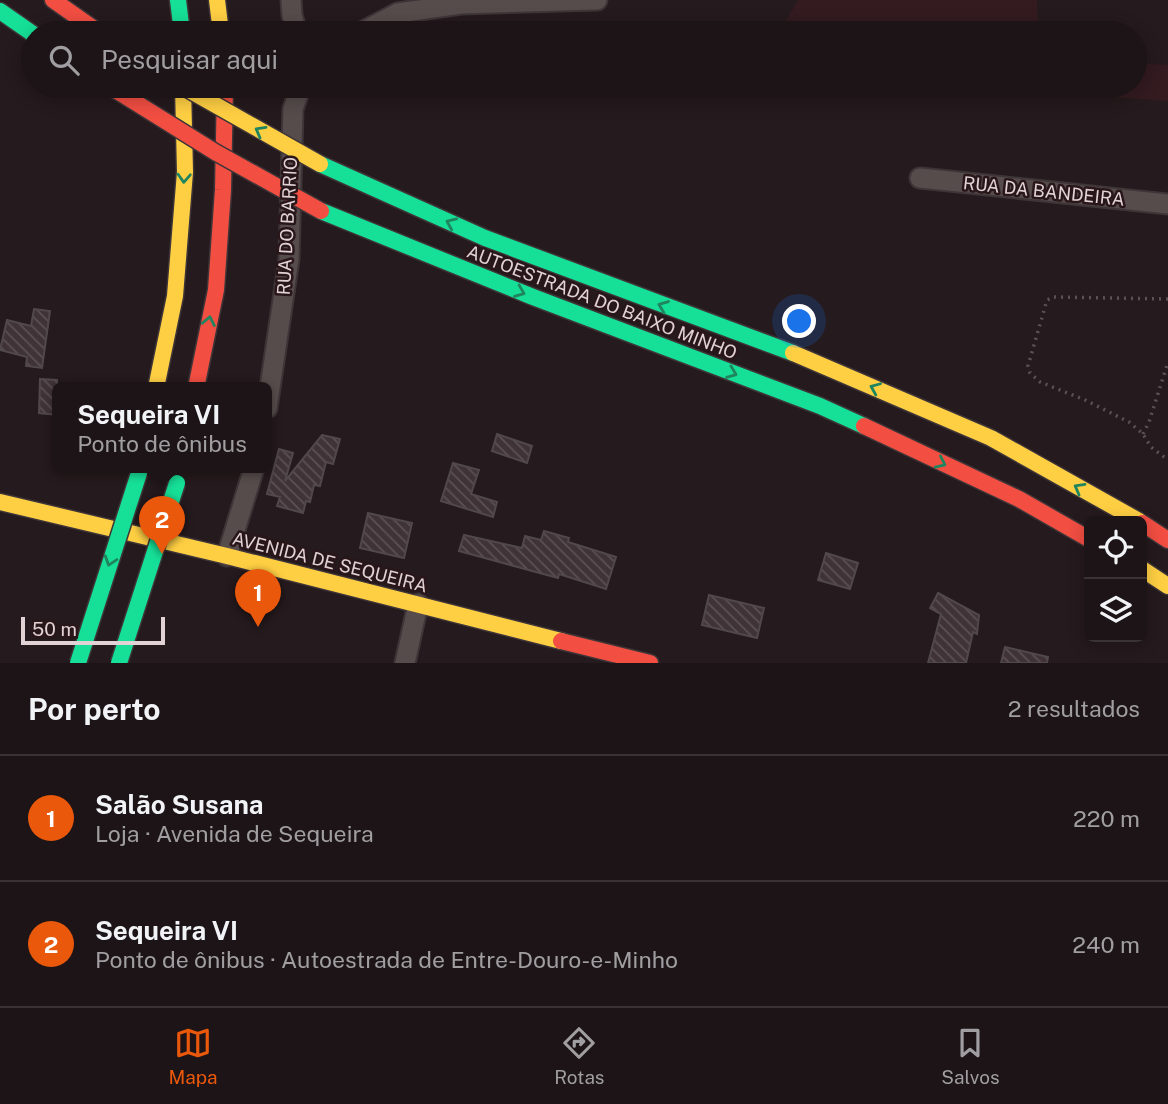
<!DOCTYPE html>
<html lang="pt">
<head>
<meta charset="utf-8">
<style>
	body { margin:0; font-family:"Public Sans",sans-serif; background:#251d1f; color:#f1f3f6 }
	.controls { position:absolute; right:21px; bottom:21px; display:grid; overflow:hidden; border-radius:10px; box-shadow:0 4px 18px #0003 }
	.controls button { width:63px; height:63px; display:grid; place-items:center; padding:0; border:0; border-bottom:2px solid #3a3335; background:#1c1416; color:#f1f3f6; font:35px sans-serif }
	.scale { position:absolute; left:21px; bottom:18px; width:144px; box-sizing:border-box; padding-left:7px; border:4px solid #e1d2d5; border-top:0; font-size:19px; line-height:24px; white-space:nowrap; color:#e1d2d5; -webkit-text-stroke:5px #29161a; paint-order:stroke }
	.you { position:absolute; left:800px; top:322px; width:24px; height:24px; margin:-18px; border:5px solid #fff; border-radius:50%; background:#1a73e8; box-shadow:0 0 0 10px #1a73e833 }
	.badge { display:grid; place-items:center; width:46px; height:46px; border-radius:50%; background:#ea580c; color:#fff; font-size:23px; font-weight:700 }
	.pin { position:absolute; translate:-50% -58px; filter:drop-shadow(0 2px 4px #0008) }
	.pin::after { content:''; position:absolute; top:37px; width:24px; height:21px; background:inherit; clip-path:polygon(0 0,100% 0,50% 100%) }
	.popup { position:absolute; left:52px; top:382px; width:220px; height:91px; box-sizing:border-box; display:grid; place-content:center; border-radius:10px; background:#1c1416; filter:drop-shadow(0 2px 5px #0005); font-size:23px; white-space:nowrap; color:#a09ea1 }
	.popup b { font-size:26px; color:#f1f3f6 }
	.popup::after { content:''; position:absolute; left:50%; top:100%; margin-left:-14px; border:14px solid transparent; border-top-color:#1c1416 }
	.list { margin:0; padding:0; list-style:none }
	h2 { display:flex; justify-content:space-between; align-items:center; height:91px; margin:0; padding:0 28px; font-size:30px }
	h2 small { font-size:23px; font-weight:400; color:#a09ea1 }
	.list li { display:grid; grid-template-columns:46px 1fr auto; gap:21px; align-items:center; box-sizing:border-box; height:126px; padding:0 28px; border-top:2px solid #3a3335 }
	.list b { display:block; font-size:26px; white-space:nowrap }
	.list p { margin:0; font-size:23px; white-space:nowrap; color:#a09ea1 }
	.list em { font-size:23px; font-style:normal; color:#a09ea1 }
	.icon { flex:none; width:38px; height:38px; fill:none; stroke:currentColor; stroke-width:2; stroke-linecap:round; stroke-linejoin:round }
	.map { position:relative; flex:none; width:1168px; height:663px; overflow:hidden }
	.search { position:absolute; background:#1c1416; box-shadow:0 4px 18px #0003; left:21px; right:21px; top:21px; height:77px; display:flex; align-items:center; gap:18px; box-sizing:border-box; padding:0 24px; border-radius:38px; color:#a09ea1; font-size:26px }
	.sheet { height:343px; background:#1c1416 }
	nav { display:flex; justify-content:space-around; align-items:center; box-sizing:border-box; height:98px; border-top:2px solid #3a3335; background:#1c1416; font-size:19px; color:#a09ea1 }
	nav a { display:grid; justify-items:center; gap:4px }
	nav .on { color:#ea580c }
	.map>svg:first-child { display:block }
</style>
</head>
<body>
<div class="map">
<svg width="1168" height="663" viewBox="0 0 1168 663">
	<defs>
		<pattern id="building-back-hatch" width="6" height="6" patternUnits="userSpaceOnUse" patternTransform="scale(1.75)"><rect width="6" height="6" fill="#403338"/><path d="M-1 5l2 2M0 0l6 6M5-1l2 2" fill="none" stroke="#5b5054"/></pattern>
	</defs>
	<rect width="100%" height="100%" fill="#251a1d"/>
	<g fill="#331b20">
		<path d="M798 0H1037L1038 33H779Z"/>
		<path d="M1135 63 1168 65V101L956 86H1135Z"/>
	</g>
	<g fill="url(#building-back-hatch)" stroke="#50484b" stroke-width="2">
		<path d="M34 309 50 311 42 368 26 366 27 357 0 350 7 320 31 326Z"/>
		<path d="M40 379 57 380V415L39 413Z"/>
		<path d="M497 434 532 446 527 463 492 451Z"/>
		<path d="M322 435 340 439 333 464 326 462 320 486 314 485 310 502 306 501 303 513 277 506 280 497 267 494 279 449 293 453 285 481Z"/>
		<path d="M453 463 479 470 471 494 497 502 493 517 441 501Z"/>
		<path d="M368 513 412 523 404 558 360 548Z"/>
		<path d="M544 531 569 538 568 542 616 557 606 589 559 574 558 578 459 551 464 535 522 548 525 536 541 540Z"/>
		<path d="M826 553 858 563 850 589 818 580Z"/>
		<path d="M938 593 979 615 977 634 973 632 966 663H928L941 614 930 608Z"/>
		<path d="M709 595 764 608 757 638 702 625Z"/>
		<path d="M1005 647 1048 657 1047 663H1001Z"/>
	</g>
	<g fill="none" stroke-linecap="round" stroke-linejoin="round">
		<g stroke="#3e3538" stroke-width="23">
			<g id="street">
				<path d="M291 0 292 15 297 33"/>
				<path d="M360 33 398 13 461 4 597 0"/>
				<path d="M920 178 1168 204"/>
				<path d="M267 408 289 259 293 109 301 86"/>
				<path d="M227 556 254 468"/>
				<path d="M405 663 418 604"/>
			</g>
		</g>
		<g stroke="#3e3538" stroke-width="19">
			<g id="fast">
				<path d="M178 0 182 33"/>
				<path d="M0 11 33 34"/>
				<path d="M320 164 485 238 793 353"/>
				<path d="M321 211 533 297 820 406 864 426"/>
			</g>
		</g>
		<g stroke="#3e3538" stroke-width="19">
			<g id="slow">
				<path d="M217 0 221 33"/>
				<path d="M793 353 991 438 1139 521"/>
				<path d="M156 388 175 296 185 172 183 86"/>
				<path d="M0 502 227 556 561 641"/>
				<path d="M1142 569 1168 586"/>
			</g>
		</g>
		<g stroke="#3e3538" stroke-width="19">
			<g id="jam">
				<path d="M53 0 100 33"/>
				<path d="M196 388 216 290 223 190 225 86"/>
				<path d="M864 426 1019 499 1089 539"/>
				<path d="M1142 523 1168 540"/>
				<path d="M561 641 650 663"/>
			</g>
		</g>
		<g stroke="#5b5353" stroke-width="3.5" stroke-dasharray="2 5" stroke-linecap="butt">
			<path d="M1168 299 1054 297 1047 300 1028 366 1030 373 1040 382 1085 400 1129 422 1143 434 1151 447 1168 460"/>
			<path d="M1143 434 1149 422 1168 362"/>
		</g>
		<use href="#street" stroke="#564c4c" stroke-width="19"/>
		<use href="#fast" stroke="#16e098" stroke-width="16"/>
		<use href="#slow" stroke="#ffcf43" stroke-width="16"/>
		<use href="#jam" stroke="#f24e42" stroke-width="16"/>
		<g stroke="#3e3538" stroke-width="19" stroke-linecap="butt">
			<g id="fast-bridge">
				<path d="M78 663 139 473"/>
				<path d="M119 663 177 483"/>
			</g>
		</g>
		<g stroke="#3e3538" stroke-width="19" stroke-linecap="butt">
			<path id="slow-bridge" d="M182 86 320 164"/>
		</g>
		<g stroke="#3e3538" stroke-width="19" stroke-linecap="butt">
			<path id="jam-bridge" d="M109 86 215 152 321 211"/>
		</g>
		<use href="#fast-bridge" stroke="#16e098" stroke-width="16"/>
		<use href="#slow-bridge" stroke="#ffcf43" stroke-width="16"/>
		<use href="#jam-bridge" stroke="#f24e42" stroke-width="16"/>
	</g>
	<defs><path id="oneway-chevron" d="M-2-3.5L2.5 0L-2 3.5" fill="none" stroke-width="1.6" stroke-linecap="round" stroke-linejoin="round" transform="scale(1.75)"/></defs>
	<g stroke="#1f855f">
		<use href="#oneway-chevron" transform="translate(260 131) rotate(-151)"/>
		<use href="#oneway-chevron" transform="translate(184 178) rotate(93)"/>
		<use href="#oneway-chevron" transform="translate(451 223) rotate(-156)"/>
		<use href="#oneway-chevron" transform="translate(520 292) rotate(22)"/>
		<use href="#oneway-chevron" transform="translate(663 306) rotate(-159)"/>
		<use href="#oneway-chevron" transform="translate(209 321) rotate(-79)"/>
		<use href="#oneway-chevron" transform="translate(732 373) rotate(21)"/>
		<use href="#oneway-chevron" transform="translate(875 388) rotate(-157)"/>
		<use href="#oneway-chevron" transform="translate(941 463) rotate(25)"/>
		<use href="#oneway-chevron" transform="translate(1079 488) rotate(-151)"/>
		<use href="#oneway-chevron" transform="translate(110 561) rotate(108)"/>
	</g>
	<g text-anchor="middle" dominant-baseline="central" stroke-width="5" stroke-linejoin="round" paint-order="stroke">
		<g font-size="18" fill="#e1d2d5" stroke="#29161a">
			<text transform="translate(1044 191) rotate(6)">RUA DA BANDEIRA</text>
			<text transform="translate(287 226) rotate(-87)">RUA DO BARRIO</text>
			<text transform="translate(602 302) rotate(21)">AUTOESTRADA DO BAIXO MINHO</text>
			<text transform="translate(330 562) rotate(14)">AVENIDA DE SEQUEIRA</text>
		</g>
	</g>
</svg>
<div class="controls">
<button><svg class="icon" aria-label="locate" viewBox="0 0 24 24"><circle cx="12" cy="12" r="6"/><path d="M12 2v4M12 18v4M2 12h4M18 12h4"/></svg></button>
<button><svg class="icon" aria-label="layers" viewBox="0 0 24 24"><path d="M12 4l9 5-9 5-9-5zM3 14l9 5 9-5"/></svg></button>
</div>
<div class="scale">50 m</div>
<div class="you"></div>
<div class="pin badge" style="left:258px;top:627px">1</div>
<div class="pin badge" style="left:162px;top:554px">2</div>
<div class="popup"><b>Sequeira VI</b>Ponto de ônibus</div>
<div class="search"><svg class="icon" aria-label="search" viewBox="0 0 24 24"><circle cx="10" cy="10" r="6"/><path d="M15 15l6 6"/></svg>Pesquisar aqui</div>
</div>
<section class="sheet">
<h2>Por perto<small>2 resultados</small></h2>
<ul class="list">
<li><span class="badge">1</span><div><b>Salão Susana</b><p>Loja · Avenida de Sequeira</p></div><em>220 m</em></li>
<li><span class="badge">2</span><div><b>Sequeira VI</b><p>Ponto de ônibus · Autoestrada de Entre-Douro-e-Minho</p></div><em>240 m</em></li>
</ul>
</section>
<nav>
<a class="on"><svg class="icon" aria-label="map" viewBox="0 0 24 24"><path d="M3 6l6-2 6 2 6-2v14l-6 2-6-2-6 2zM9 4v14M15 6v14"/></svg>Mapa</a>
<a><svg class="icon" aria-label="directions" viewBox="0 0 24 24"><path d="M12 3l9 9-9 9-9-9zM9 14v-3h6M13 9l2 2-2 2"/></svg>Rotas</a>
<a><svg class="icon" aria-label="saved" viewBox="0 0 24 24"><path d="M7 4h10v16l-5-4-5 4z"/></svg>Salvos</a>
</nav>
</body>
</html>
